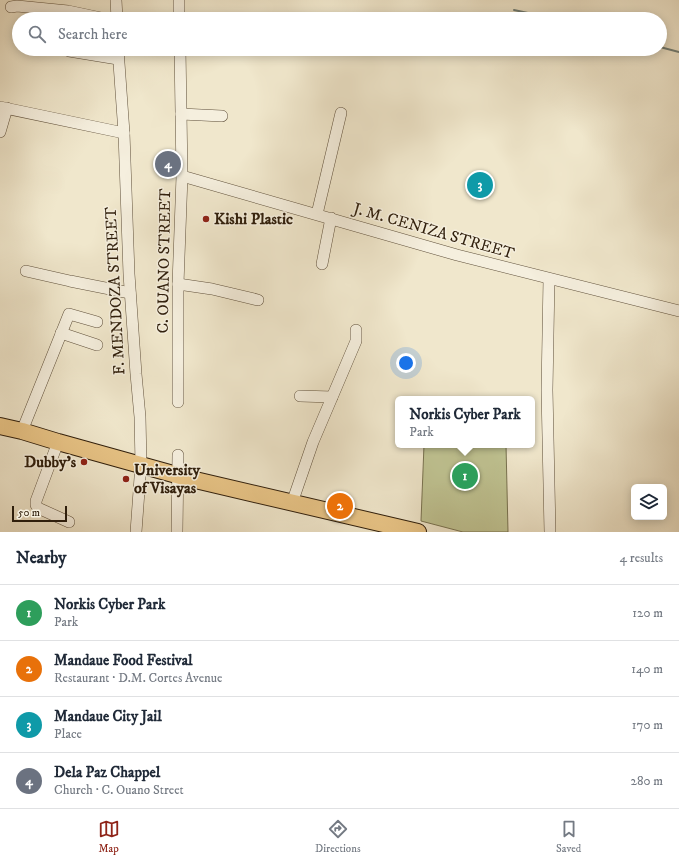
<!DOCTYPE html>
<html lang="en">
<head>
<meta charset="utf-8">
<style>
	body { margin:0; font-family:"IM FELL DW Pica",serif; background:#f6f6f7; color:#1f2937 }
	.controls { position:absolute; right:12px; bottom:12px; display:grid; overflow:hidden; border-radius:6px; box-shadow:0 2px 10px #0003 }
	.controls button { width:36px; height:36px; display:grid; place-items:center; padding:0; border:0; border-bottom:1px solid #e0e1e3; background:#fff; color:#1f2937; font:20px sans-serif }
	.scale { position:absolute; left:12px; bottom:10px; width:55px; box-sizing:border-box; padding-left:4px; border:2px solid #301f0c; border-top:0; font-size:11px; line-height:14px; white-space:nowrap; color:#301f0c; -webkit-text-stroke:3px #f5efde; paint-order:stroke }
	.you { position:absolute; left:406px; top:363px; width:14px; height:14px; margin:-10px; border:3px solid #fff; border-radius:50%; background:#1a73e8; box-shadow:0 0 0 6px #1a73e833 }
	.badge { display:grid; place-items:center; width:26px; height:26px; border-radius:50%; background:#8f2418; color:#fff; font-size:13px; font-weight:700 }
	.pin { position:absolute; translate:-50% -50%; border:2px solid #fff; box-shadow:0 1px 4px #0006 }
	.popup { position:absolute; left:395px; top:396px; width:140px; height:52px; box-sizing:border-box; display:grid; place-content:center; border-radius:6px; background:#fff; filter:drop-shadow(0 1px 3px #0005); font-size:13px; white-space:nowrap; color:#747a83 }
	.popup b { font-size:15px; color:#1f2937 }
	.popup::after { content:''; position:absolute; left:50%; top:100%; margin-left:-8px; border:8px solid transparent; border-top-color:#fff }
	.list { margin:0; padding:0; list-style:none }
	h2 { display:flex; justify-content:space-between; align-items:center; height:52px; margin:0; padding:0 16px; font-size:17px }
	h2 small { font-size:13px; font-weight:400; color:#747a83 }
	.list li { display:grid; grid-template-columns:26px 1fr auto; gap:12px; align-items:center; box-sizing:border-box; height:56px; padding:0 16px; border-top:1px solid #e0e1e3 }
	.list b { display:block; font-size:15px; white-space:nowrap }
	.list p { margin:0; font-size:13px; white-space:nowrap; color:#747a83 }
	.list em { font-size:13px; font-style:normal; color:#747a83 }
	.icon { flex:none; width:22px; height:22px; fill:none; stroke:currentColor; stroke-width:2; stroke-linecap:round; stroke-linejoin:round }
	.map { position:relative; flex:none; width:679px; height:532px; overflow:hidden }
	.search { position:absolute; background:#fff; box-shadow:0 2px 10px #0003; left:12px; right:12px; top:12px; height:44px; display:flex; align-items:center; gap:10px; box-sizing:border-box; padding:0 14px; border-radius:22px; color:#747a83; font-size:15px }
	.sheet { height:276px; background:#fff }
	nav { display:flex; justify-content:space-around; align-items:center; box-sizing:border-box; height:56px; border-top:1px solid #e0e1e3; background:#fff; font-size:11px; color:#747a83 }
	nav a { display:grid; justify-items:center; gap:2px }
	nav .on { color:#8f2418 }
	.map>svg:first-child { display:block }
</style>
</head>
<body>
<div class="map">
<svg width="679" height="532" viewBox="0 0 679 532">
	<rect width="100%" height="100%" fill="#f0e7cc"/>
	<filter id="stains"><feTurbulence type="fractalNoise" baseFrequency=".005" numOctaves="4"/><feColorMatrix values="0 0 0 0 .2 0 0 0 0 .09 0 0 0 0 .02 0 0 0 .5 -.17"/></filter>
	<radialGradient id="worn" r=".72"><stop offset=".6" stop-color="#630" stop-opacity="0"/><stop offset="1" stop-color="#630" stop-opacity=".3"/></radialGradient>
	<path fill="#c0c493" stroke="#787250" d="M424 445H506L508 532H463L421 521Z"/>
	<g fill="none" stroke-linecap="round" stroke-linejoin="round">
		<g stroke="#707e77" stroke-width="2">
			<path d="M514 10 551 18"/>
			<path d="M660 47 679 52"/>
		</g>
		<g stroke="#60513c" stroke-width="12">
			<g id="minor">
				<path d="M116 0 117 19"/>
				<path d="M11 7 17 6 68 11 106 19"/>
				<path d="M179 19V0"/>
				<path d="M118 49 124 133 129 274 136 374 140 417 141 464 136 532"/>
				<path d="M69 51 118 59"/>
				<path d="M0 107 124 133"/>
				<path d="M181 114 222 116"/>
				<path d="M0 132 7 108"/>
				<path d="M182 176 457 255 679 311"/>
				<path d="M317 214 341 113"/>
				<path d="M322 264 331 218"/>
				<path d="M26 271 70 281 130 293"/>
				<path d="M549 279 547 390 550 532"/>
				<path d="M178 284 212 289 258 300"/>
				<path d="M61 333 97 345"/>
				<path d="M300 396 332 397"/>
				<path d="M178 402V284L182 176 180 49"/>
				<path d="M22 431 69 314 97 322"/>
				<path d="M58 442 36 501V505L38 508 69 522"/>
				<path d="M292 503 313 442 356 341V330"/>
				<path d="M177 532 178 455"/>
			</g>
		</g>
		<g stroke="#301f0c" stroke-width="18">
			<path id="highway" d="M0 426 22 431 58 442 191 479 418 532"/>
		</g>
		<use href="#minor" stroke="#f5efde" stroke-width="11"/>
		<use href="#highway" stroke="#e8c486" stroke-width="16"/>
	</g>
	<g fill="#8f2418" stroke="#f5efde" stroke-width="1.5">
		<circle cx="206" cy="219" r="4"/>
		<circle cx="84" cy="462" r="4"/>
		<circle cx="126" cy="479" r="4"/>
	</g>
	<g text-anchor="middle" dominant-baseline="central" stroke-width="3" stroke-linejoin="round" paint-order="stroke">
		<g font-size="16" font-weight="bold" fill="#301f0c" stroke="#f5efde" text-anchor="start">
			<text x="214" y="219">Kishi Plastic</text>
			<text x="76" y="462" text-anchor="end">Dubby's</text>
			<text x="134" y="470">University<tspan x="134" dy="18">of Visayas</tspan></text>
		</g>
		<g font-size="16" fill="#301f0c" stroke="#f5efde">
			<text transform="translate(434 231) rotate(16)">J. M. CENIZA STREET</text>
			<text transform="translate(164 261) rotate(-89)">C. OUANO STREET</text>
			<text transform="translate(115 291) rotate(-93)">F. MENDOZA STREET</text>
		</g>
	</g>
	<rect width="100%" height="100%" filter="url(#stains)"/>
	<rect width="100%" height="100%" fill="url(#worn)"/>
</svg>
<div class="controls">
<button><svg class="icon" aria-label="layers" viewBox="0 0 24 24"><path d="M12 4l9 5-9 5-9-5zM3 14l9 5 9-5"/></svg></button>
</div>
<div class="scale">50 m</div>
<div class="you"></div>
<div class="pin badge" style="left:465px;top:476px;background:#2e9e5b">1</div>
<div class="popup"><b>Norkis Cyber Park</b>Park</div>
<div class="pin badge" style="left:340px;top:506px;background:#e8710a">2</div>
<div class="pin badge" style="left:480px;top:185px;background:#0f9aa8">3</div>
<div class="pin badge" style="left:168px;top:164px;background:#6b7280">4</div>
<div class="search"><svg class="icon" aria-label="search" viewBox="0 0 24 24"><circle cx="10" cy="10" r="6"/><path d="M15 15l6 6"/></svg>Search here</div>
</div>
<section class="sheet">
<h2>Nearby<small>4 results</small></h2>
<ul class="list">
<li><span class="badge" style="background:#2e9e5b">1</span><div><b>Norkis Cyber Park</b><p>Park</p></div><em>120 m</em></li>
<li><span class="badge" style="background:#e8710a">2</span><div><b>Mandaue Food Festival</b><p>Restaurant · D.M. Cortes Avenue</p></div><em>140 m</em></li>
<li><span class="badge" style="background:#0f9aa8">3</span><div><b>Mandaue City Jail</b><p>Place</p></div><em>170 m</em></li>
<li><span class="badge" style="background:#6b7280">4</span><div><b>Dela Paz Chappel</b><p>Church · C. Ouano Street</p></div><em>280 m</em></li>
</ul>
</section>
<nav>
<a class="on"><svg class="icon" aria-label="map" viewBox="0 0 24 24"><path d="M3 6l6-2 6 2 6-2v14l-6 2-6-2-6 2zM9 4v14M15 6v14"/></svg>Map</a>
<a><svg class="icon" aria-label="directions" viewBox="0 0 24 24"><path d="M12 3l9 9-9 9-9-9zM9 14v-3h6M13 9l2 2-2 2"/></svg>Directions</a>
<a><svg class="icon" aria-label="saved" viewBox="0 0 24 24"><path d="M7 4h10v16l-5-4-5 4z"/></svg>Saved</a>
</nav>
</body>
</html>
